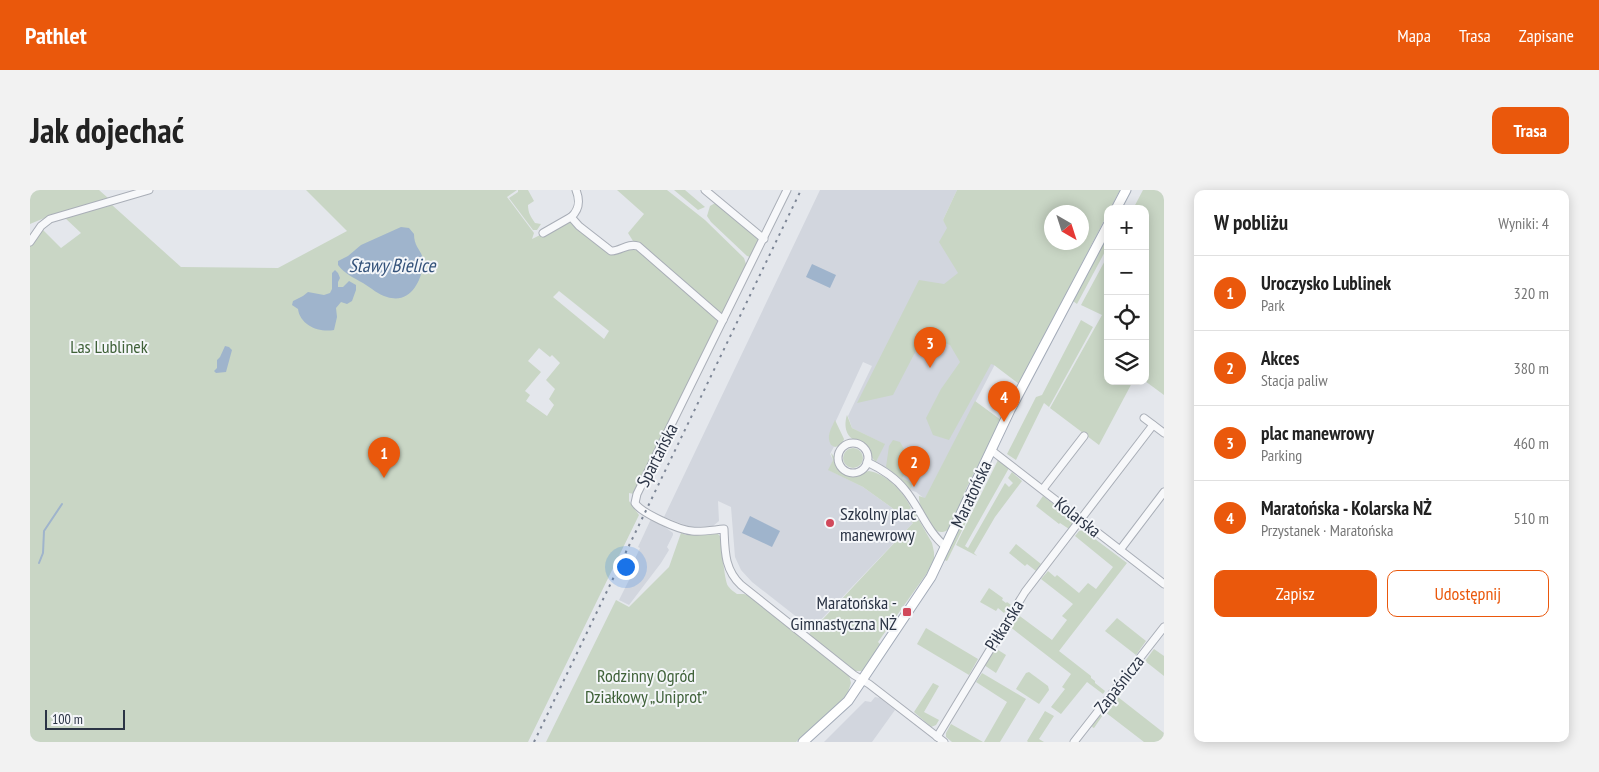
<!DOCTYPE html>
<html lang="pl">
<head>
<meta charset="utf-8">
<style>
	body { margin:0; font-family:"PT Sans Narrow",sans-serif; background:#f2f2f2; color:#222 }
	.controls { position:absolute; right:15px; top:15px; display:grid; overflow:hidden; border-radius:10px; box-shadow:0 2px 12px #0003 }
	.controls button { width:45px; height:45px; display:grid; place-items:center; padding:0; border:0; border-bottom:1px solid #e0e0e0; background:#fff; color:#222; font:25px sans-serif }
	.compass { position:absolute; left:1014px; top:15px; width:45px; height:45px; border-radius:50%; background:#fff; box-shadow:0 2px 12px #0003; rotate:141deg }
	.scale { position:absolute; left:15px; bottom:12px; width:80px; box-sizing:border-box; padding-left:5px; border:2px solid #2b3445; border-top:0; font-size:14px; line-height:18px; white-space:nowrap; color:#2b3445; -webkit-text-stroke:4px #f4f6f9; paint-order:stroke }
	.you { position:absolute; left:595px; top:376px; width:18px; height:18px; margin:-12px; border:4px solid #fff; border-radius:50%; background:#1a73e8; box-shadow:0 0 0 8px #1a73e833 }
	.badge { display:grid; place-items:center; width:32px; height:32px; border-radius:50%; background:#ea580c; color:#fff; font-size:16px; font-weight:700 }
	.pin { position:absolute; translate:-50% -41px; filter:drop-shadow(0 1px 2px #0008) }
	.pin::after { content:''; position:absolute; top:26px; width:18px; height:15px; background:inherit; clip-path:polygon(0 0,100% 0,50% 100%) }
	.list { margin:0; padding:0; list-style:none }
	h2 { display:flex; justify-content:space-between; align-items:center; height:65px; margin:0; padding:0 20px; font-size:21px }
	h2 small { font-size:16px; font-weight:400; color:#767676 }
	.list li { display:grid; grid-template-columns:32px 1fr auto; gap:15px; align-items:center; box-sizing:border-box; height:75px; padding:0 20px; border-top:1px solid #e0e0e0 }
	.list b { display:block; font-size:19px; white-space:nowrap }
	.list p { margin:0; font-size:16px; white-space:nowrap; color:#767676 }
	.list em { font-size:16px; font-style:normal; color:#767676 }
	.actions { display:flex; gap:10px; padding:15px 20px }
	.actions a { flex:1; padding:11px 0; border:1px solid #ea580c; border-radius:10px; text-align:center; font-size:18px; color:#ea580c }
	.actions .main { background:#ea580c; color:#fff }
	.icon { flex:none; width:28px; height:28px; fill:none; stroke:currentColor; stroke-width:2; stroke-linecap:round; stroke-linejoin:round }
	.map { position:relative; flex:none; width:1134px; height:552px; overflow:hidden; border-radius:10px }
	header { display:flex; align-items:center; gap:30px; box-sizing:border-box; height:70px; padding:0 25px; background:#ea580c; color:#fff }
	header strong { font-size:24px }
	nav { display:flex; gap:28px; margin-inline-start:auto; font-size:18px }
	.intro { display:flex; align-items:center; justify-content:space-between; box-sizing:border-box; height:120px; padding:0 30px }
	h1 { margin:0; font-size:35px }
	.button { padding:12px 22px; border-radius:10px; background:#ea580c; color:#fff; font-size:18px; font-weight:700 }
	main { display:flex; gap:30px; padding:0 30px }
	aside { flex:1; background:#fff; border-radius:10px; box-shadow:0 2px 12px #0003 }
	.map>svg:first-child { display:block }
</style>
</head>
<body>
<header>
<strong>Pathlet</strong>
<nav><a>Mapa</a><a>Trasa</a><a>Zapisane</a></nav>
</header>
<div class="intro"><h1>Jak dojechać</h1><a class="button">Trasa</a></div>
<main>
<div class="map">
<svg width="1134" height="552" viewBox="0 0 1134 552">
	<rect width="100%" height="100%" fill="#e4e7ec"/>
	<g fill="#d2d6de">
		<path d="M790 0H927L913 30 988 130 895 309 886 302 880 300 864 283 846 272 854 254 822 238 818 226 842 176 833 172 799 246 807 251 800 264 803 270 799 280 833 297 883 333 782 439 722 392 711 380 705 367 701 317 688 311 689 331 683 336 660 337 634 327Z"/>
		<path d="M621 329 632 335 643 343V345L637 357 639 360 631 373 599 415 589 410 601 386 598 384 610 358 608 357Z"/>
		<path d="M845 507 850 508 865 520 842 552H794L835 511 841 512Z"/>
	</g>
	<g fill="#c9d6c5" fill-rule="evenodd">
		<path d="M0 0H69L78 8 12 29 0 34Z"/>
		<path d="M276 0H487L477 7 504 43 502 49C514 44 530 32 543 32L581 63 586 64 592 60 609 55 603 51 598 43 614 24 587 0H637L675 30 714 68 716 74 692 126H685L689 132 604 304 599 303V311L609 325 498 552H0V48L7 49 11 38 31 58 51 43 34 27 82 15 151 77 248 78 317 41ZM529 101 579 141 574 149 523 107ZM509 158 520 167 522 165 530 173 516 190 525 199 519 209 524 215 517 226 496 211 500 205 495 201 511 182 498 171Z"/>
		<path d="M488 0H498L504 11 498 15C498 23 501 27 505 33L511 34 507 40H503L479 8 488 2Z"/>
		<path d="M644 0H655L675 17 668 20Z"/>
		<path d="M927 0H1090L1080 19H1078V23L989 194 964 175 961 174 919 250 903 245 896 228 911 199 930 172 920 155 904 149 893 147 863 205 827 213 889 90 914 94 928 83 909 52 917 38 913 30ZM1022 22H1052V52H1022Z"/>
		<path d="M1113 0H1134V205L1115 191V19H1103Z"/>
		<path d="M687 12 731 50 720 67 717 66 681 32 677 26 680 16Z"/>
		<path d="M1078 43V56L1047 114 1043 111Z"/>
		<path d="M1078 65V191H1103L1069 255 1020 218 1072 125 1051 115Z"/>
		<path d="M1051 130 1063 137 1019 217 1014 213 986 270 977 264 1006 207 1012 205Z"/>
		<path d="M945 211 971 230 937 297 934 305 936 306 918 340C914 342 911 343 907 341 898 336 888 315 889 306L895 308Z"/>
		<path d="M817 225 822 238 855 254 846 272C840 268 841 260 836 255 832 252 829 252 825 250 815 246 814 234 817 225Z"/>
		<path d="M805 230 814 249 812 255 805 257 801 255C796 246 801 239 805 230Z"/>
		<path d="M863 250 870 252 884 276 878 287 874 285 872 288 883 294 880 300 870 288 856 277 859 256Z"/>
		<circle cx="823" cy="268" r="10"/>
		<path d="M801 263C805 267 805 269 807 274 814 292 827 283 839 281 857 284 874 302 881 318L872 325 833 297 798 280 803 270Z"/>
		<path d="M968 270 979 278 935 356 938 358 975 293 979 297 983 293 978 288 982 282 992 291 965 327 944 363 948 367 947 366 926 355Z"/>
		<path d="M955 283 959 285 917 371 914 370Z"/>
		<path d="M1013 306 1042 328 1043 333 1039 339 1030 333 1029 334 1006 316Z"/>
		<path d="M885 323 902 353 904 362V369L897 383 848 452 851 455 835 478 832 481H825L778 445 883 333 877 328Z"/>
		<path d="M1053 340 1097 373 1029 461 1061 486V488L1065 491V493L1075 501 1073 504 1057 492 1031 524 1021 517 1035 499 1032 497 1041 484 979 436 987 424 1022 450 1037 430 1032 426 1043 414 1011 389 1018 381 1025 387 1027 385 1049 403 1058 393 1066 399 1083 377 1045 346 1049 341Z"/>
		<path d="M651 343 656 345 688 344 691 347C692 357 694 389 698 396 700 399 704 402 707 404H714L719 406 819 485 821 493 817 505 787 534 766 552H516L586 410 599 417 639 377Z"/>
		<path d="M986 354 1011 374 1006 381 997 374 995 376 979 363Z"/>
		<path d="M959 398 973 408 972 410 976 413 977 412 981 415 974 423 968 418 966 421 950 412Z"/>
		<path d="M1087 428 1116 451 1106 465 1075 441Z"/>
		<path d="M896 438 948 469 939 485 887 454Z"/>
		<path d="M965 458 976 465 966 483 954 475Z"/>
		<path d="M1124 459 1134 466V486L1115 471Z"/>
		<path d="M999 482 1018 496 1019 500 1009 514 986 499 996 483Z"/>
		<path d="M952 483 996 509 970 552H954L977 512 946 492Z"/>
		<path d="M1096 490 1101 491 1088 507 1134 543V552H1114L1075 522 1064 538 1062 537 1063 532Z"/>
		<path d="M903 493 909 496 894 522 909 530 906 535 901 537 884 522Z"/>
		<path d="M1015 521 1024 526 1009 549 1014 552H998L997 551Z"/>
		<path d="M921 534 953 552H922L916 547V543Z"/>
	</g>
	<g fill="#9fb4cc">
		<path d="M371 37 379 38 384 44C384 60 395 61 393 76 390 94 379 114 357 107 349 105 341 98 333 93 324 88 315 84 308 75V71L318 66 331 55Z"/>
		<path d="M782 74 806 85 800 98 776 87Z"/>
		<path d="M305 80 308 83 310 88 308 92V97H313L319 91 326 95V100L322 111 317 114 311 112 306 118 307 127 304 140C289 143 270 135 268 119L262 115 263 111 273 106 278 102 294 105 300 103 302 99V83Z"/>
		<path d="M195 156 199 157 202 160 196 182 186 183 184 181 187 178V170L190 167Z"/>
		<path d="M720 326 750 341 742 357 712 343Z"/>
	</g>
	<g fill="none" stroke-linecap="round" stroke-linejoin="round">
		<path stroke="#9fb4cc" stroke-width="2" d="M9 373 13 363 14 341 32 314"/>
		<g stroke="#a9aeb7" stroke-width="9">
			<g id="minor">
				<path d="M675 0 734 49"/>
				<path d="M757 0 607 304 605 313C611 323 649 340 662 341 672 342 683 340 694 339 695 360 694 379 711 395L824 485 839 494 914 552"/>
				<path d="M541 27C550 19 550 10 546 0"/>
				<path d="M513 43 541 27 549 36 581 61C591 61 597 53 608 56L693 130"/>
				<path d="M0 52 11 36 20 29 119 0"/>
				<path d="M1114 228 1134 243"/>
				<circle cx="823" cy="268" r="15"/>
				<path d="M961 260 1134 394"/>
				<path d="M837 272C852 279 865 287 875 300 890 318 897 342 916 357"/>
				<path d="M1013 299 1054 246"/>
				<path d="M1090 360 1134 302"/>
				<path d="M907 547 995 402 1123 235"/>
				<path d="M1044 552 1134 437"/>
			</g>
		</g>
		<g stroke="#a3abb8" stroke-width="11">
			<g id="major">
				<path d="M1086 19 1096 0"/>
				<path d="M773 552 818 511 901 387 980 220 1078 35"/>
			</g>
		</g>
		<use href="#minor" stroke="#f7f8fa" stroke-width="7"/>
		<use href="#major" stroke="#fff" stroke-width="9"/>
		<path stroke="#7d8696" stroke-width="2" stroke-dasharray="2.5 5" stroke-linecap="butt" d="M504 552 771 0"/>
	</g>
	<g fill="#d1495b" stroke="#f4f6f9" stroke-width="2">
		<circle cx="800" cy="333" r="5"/>
		<rect x="872" y="417" width="10" height="10" rx="2.5"/>
	</g>
	<g text-anchor="middle" dominant-baseline="central" stroke-width="4" stroke-linejoin="round" paint-order="stroke">
		<g font-size="18" fill="#3f6138" stroke="#f4f6f9">
			<text x="79" y="156">Las Lublinek</text>
			<text x="616" y="485">Rodzinny Ogród<tspan x="616" dy="21">Działkowy „Uniprot”</tspan></text>
		</g>
		<g font-size="18" fill="#2b3445" stroke="#f4f6f9">
			<text transform="translate(627 265) rotate(-63)">Spartańska</text>
			<text transform="translate(941 304) rotate(-65)">Maratońska</text>
			<text transform="translate(1048 327) rotate(38)">Kolarska</text>
			<text transform="translate(974 435) rotate(-58)">Piłkarska</text>
			<text transform="translate(1089 494) rotate(-52)">Zapaśnicza</text>
		</g>
		<g font-size="18" fill="#2b3445" stroke="#f4f6f9" text-anchor="start">
			<text x="810" y="323">Szkolny plac<tspan x="810" dy="21">manewrowy</tspan></text>
			<text x="867" y="412" text-anchor="end">Maratońska -<tspan x="867" dy="21">Gimnastyczna NŻ</tspan></text>
		</g>
		<g font-size="19" font-style="italic" fill="#34527a" stroke="#f4f6f9">
			<text x="362" y="75">Stawy Bielice</text>
		</g>
	</g>
</svg>
<div class="controls">
<button>+</button>
<button>−</button>
<button><svg class="icon" aria-label="locate" viewBox="0 0 24 24"><circle cx="12" cy="12" r="6"/><path d="M12 2v4M12 18v4M2 12h4M18 12h4"/></svg></button>
<button><svg class="icon" aria-label="layers" viewBox="0 0 24 24"><path d="M12 4l9 5-9 5-9-5zM3 14l9 5 9-5"/></svg></button>
</div>
<svg class="compass" viewBox="-18 -18 36 36"><path d="M0-13l5 13h-10z" fill="#e53935"/><path d="M0 13l5-13h-10z" fill="#767676"/></svg>
<div class="scale">100 m</div>
<div class="you"></div>
<div class="pin badge" style="left:354px;top:288px">1</div>
<div class="pin badge" style="left:884px;top:297px">2</div>
<div class="pin badge" style="left:900px;top:178px">3</div>
<div class="pin badge" style="left:974px;top:232px">4</div>
</div>
<aside>
<h2>W pobliżu<small>Wyniki: 4</small></h2>
<ul class="list">
<li><span class="badge">1</span><div><b>Uroczysko Lublinek</b><p>Park</p></div><em>320 m</em></li>
<li><span class="badge">2</span><div><b>Akces</b><p>Stacja paliw</p></div><em>380 m</em></li>
<li><span class="badge">3</span><div><b>plac manewrowy</b><p>Parking</p></div><em>460 m</em></li>
<li><span class="badge">4</span><div><b>Maratońska - Kolarska NŻ</b><p>Przystanek · Maratońska</p></div><em>510 m</em></li>
</ul>
<div class="actions"><a class="main">Zapisz</a><a>Udostępnij</a></div>
</aside>
</main>
</body>
</html>
